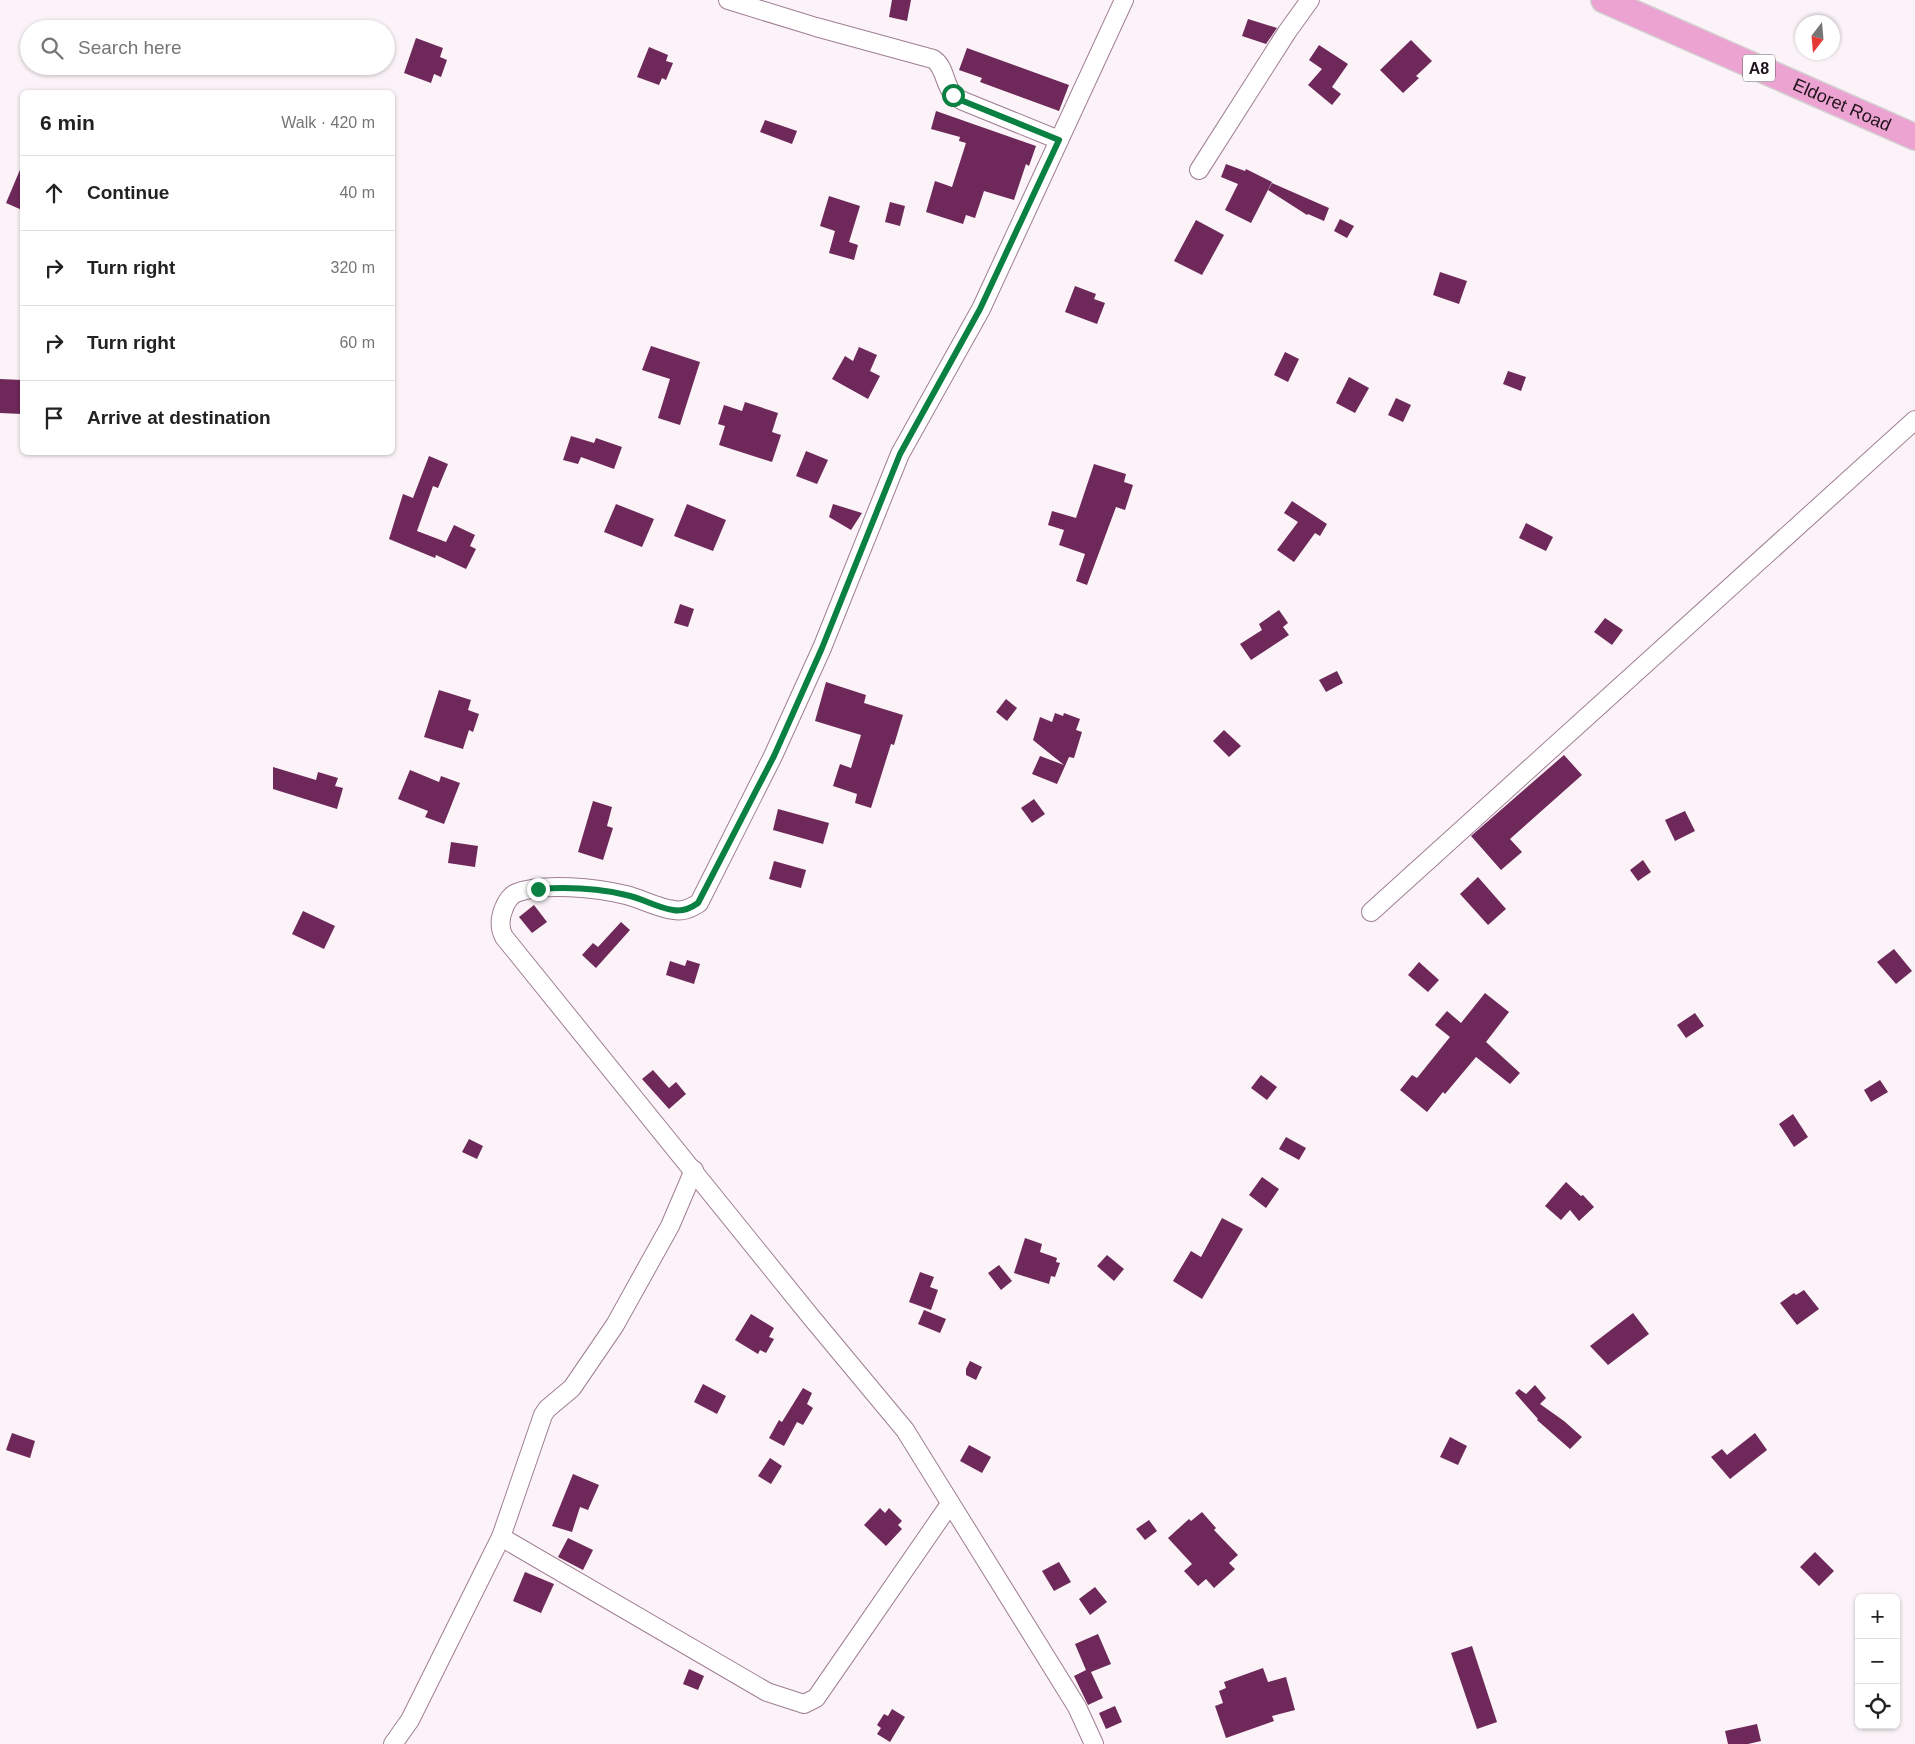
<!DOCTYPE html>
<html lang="en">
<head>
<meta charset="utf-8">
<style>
	body { margin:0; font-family:Helvetica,sans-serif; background:#f2f2f2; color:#222 }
	.controls { position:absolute; right:15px; bottom:15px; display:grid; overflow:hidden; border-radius:8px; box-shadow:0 1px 4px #0004 }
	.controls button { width:45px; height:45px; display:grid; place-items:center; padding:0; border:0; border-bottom:1px solid #e0e0e0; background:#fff; color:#222; font:25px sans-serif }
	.compass { position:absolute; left:1795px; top:15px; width:45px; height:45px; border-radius:50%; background:#fff; box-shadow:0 1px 4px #0004; rotate:196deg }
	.stop { position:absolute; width:15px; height:15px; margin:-11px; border:4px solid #0b8043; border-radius:50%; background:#fff }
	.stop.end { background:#0b8043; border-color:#fff; box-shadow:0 1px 5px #0008 }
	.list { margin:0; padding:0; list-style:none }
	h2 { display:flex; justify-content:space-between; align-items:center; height:65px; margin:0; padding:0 20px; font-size:21px }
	h2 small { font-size:16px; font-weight:400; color:#767676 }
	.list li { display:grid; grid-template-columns:32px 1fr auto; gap:15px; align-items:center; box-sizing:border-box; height:75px; padding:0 20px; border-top:1px solid #e0e0e0 }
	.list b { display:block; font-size:19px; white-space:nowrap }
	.list em { font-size:16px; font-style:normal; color:#767676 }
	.icon { flex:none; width:28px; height:28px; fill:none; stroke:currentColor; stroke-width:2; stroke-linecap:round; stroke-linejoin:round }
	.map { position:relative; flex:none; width:1915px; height:1744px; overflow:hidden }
	.search { position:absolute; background:#fff; box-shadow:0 1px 4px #0004; left:20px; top:20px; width:375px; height:55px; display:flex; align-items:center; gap:12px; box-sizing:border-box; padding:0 18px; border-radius:28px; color:#767676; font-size:19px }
	.panel { position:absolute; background:#fff; box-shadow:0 1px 4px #0004; left:20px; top:90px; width:375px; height:365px; border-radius:8px }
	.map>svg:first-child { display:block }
</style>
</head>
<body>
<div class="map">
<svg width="1915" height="1744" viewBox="0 0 1915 1744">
	<rect width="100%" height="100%" fill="#fbf3f7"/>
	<g fill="#6e2859">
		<path d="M892 0H911L907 21 889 17Z"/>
		<path d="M1248 19 1277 28 1266 44 1242 36Z"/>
		<path d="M416 38 443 48 440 57 447 60 441 77 434 74 431 83 404 73Z"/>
		<path d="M1411 40 1432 61 1416 76 1419 78 1403 93 1380 70Z"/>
		<path d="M1319 45 1348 64 1332 87 1341 94 1332 105 1308 85 1322 69 1309 60Z"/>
		<path d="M649 47 668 55 666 61 673 63 666 80 662 78 659 85 637 77Z"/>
		<path d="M967 48 1069 85 1059 111 980 82 982 78 959 70Z"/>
		<path d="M936 111 1036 146 1029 166 1026 164 1014 200 984 191 975 218 966 215 963 224 926 212 935 181 952 187 966 143 959 141 960 137 931 129Z"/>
		<path d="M765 120 797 131 792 144 760 132Z"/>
		<path d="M1226 164 1245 171 1246 169 1272 182 1251 223 1225 210 1238 184 1221 177Z"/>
		<path d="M22 165V210L6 203Z"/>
		<path d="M1272 183 1329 208 1324 221 1308 214 1307 215 1268 190Z"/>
		<path d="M829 196 860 206 849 242 858 245 854 260 829 253 835 231 820 226Z"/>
		<path d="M890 202 905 206 900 226 885 222Z"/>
		<path d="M1340 219 1354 226 1347 238 1334 231Z"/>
		<path d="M1196 220 1224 235 1202 275 1174 261Z"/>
		<path d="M1440 272 1467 281 1459 304 1433 295Z"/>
		<path d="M1075 286 1096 294 1094 299 1105 303 1097 324 1065 312Z"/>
		<path d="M651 346 700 362 680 425 658 418 670 379 642 370Z"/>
		<path d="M859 347 877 355 870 371 880 376 868 399 832 379 845 356 853 361Z"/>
		<path d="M1285 352 1299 359 1288 382 1274 375Z"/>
		<path d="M1508 371 1526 377 1521 391 1503 384Z"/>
		<path d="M1349 377 1369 388 1355 413 1336 403Z"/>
		<path d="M0 379 22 380V414L0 413Z"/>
		<path d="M1396 398 1411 405 1403 422 1388 415Z"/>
		<path d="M745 402 778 413 772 432 781 435 772 462 719 445 725 426 718 424 724 405 742 411Z"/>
		<path d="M571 436 594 443 596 438 622 447 614 469 581 457 578 464 563 460Z"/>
		<path d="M806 451 828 460 817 484 796 476Z"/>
		<path d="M429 456 448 464 438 488 433 486 417 531 446 542 454 525 475 535 470 546 476 549 466 569 436 555 435 558 389 539 403 494 413 498Z"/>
		<path d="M1094 464 1126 474 1124 482 1133 485 1125 510 1116 507 1087 585 1076 581 1085 554 1059 545 1064 530 1048 525 1052 511 1076 518Z"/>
		<path d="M1292 501 1327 524 1320 536 1315 533 1294 562 1277 550 1298 522 1284 513Z"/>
		<path d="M616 504 654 519 642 547 604 532Z"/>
		<path d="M687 504 726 520 713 551 674 536Z"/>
		<path d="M833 504 862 513 851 530 829 517Z"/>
		<path d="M1526 523 1553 537 1546 551 1519 538Z"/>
		<path d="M680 604 694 609 688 627 674 623Z"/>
		<path d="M1279 610 1288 623 1283 627 1289 635 1251 660 1240 644 1262 630 1259 624Z"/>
		<path d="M1605 618 1623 630 1612 645 1594 632Z"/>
		<path d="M1337 671 1343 683 1326 692 1319 680Z"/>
		<path d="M826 682 866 695 864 703 903 715 894 745 891 744 871 808 855 803 857 794 833 786 840 764 851 768 861 735 815 721Z"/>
		<path d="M439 690 471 700 468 710 479 714 473 732 469 730 463 749 424 737Z"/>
		<path d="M1006 699 1017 708 1007 721 996 712Z"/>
		<path d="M1055 713 1063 716 1064 713 1080 719 1076 730 1082 732 1074 758 1069 757 1057 784 1032 774 1040 756 1064 765 1033 740 1040 717 1052 722Z"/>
		<path d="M1224 730 1241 746 1229 757 1213 741Z"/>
		<path d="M1564 755 1582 775 1510 839 1522 852 1501 870 1471 836Z"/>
		<path d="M273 767 316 780 318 772 338 778 335 786 343 788 337 809 273 789Z"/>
		<path d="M410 770 439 782 441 776 460 783 444 824 425 817 428 811 398 799Z"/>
		<path d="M1034 799 1045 814 1032 823 1021 808Z"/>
		<path d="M593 801 612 807 607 826 613 828 603 860 578 852Z"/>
		<path d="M778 809 829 823 823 844 773 830Z"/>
		<path d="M1685 811 1695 831 1675 841 1665 820Z"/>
		<path d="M451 842 478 846 475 867 448 863Z"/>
		<path d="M1643 860 1651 872 1638 881 1630 870Z"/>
		<path d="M774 861 806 870 801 888 769 879Z"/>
		<path d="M1478 877 1506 909 1488 925 1460 894Z"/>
		<path d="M534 905 547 922 532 933 519 917Z"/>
		<path d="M303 911 335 926 324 949 292 934Z"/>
		<path d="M621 922 630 930 596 968 582 955 593 943 598 947Z"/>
		<path d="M1894 949 1912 971 1896 984 1877 962Z"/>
		<path d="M687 960 700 964 694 984 666 975 670 961 685 966Z"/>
		<path d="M1419 962 1439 980 1428 992 1408 975Z"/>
		<path d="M1485 993 1509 1012 1486 1042 1520 1073 1510 1084 1476 1057 1445 1094 1443 1092 1427 1112 1400 1090 1412 1075 1417 1078 1450 1037 1435 1025 1447 1011 1461 1023Z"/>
		<path d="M1695 1013 1704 1026 1686 1038 1677 1025Z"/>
		<path d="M653 1070 669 1088 676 1082 686 1094 669 1109 642 1079Z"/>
		<path d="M1261 1075 1277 1087 1267 1100 1251 1088Z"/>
		<path d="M1880 1080 1888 1092 1871 1102 1864 1090Z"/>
		<path d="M1793 1114 1808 1137 1794 1147 1779 1124Z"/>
		<path d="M1286 1137 1306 1148 1299 1160 1279 1149Z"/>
		<path d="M469 1139 483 1146 477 1159 462 1152Z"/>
		<path d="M1262 1177 1279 1189 1266 1208 1249 1195Z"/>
		<path d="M1566 1182 1581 1196 1583 1195 1594 1207 1579 1221 1570 1210 1561 1220 1545 1206Z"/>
		<path d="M1222 1218 1243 1229 1202 1299 1173 1281 1191 1251 1201 1257Z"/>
		<path d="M1025 1238 1042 1244 1040 1252 1057 1258 1056 1262 1060 1263 1055 1277 1051 1276 1049 1284 1014 1273Z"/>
		<path d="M1107 1255 1124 1269 1114 1281 1097 1266Z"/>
		<path d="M999 1265 1012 1281 1001 1290 988 1273Z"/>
		<path d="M920 1272 934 1277 930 1287 938 1290 931 1310 909 1302Z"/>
		<path d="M1804 1290 1819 1309 1797 1325 1780 1303 1794 1293 1796 1295Z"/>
		<path d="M924 1310 946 1319 940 1333 918 1324Z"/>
		<path d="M1633 1313 1649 1334 1608 1365 1590 1346Z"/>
		<path d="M751 1314 774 1328 769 1337 774 1339 766 1353 760 1350 758 1354 735 1340Z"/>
		<path d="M970 1361 982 1367 976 1380 966 1375V1369Z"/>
		<path d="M703 1384 726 1396 717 1414 694 1402Z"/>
		<path d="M1535 1385 1546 1398 1540 1404 1564 1421 1582 1437 1570 1449 1537 1420 1538 1419 1515 1393 1519 1389 1526 1394Z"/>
		<path d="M803 1388 812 1393 807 1404 813 1408 803 1425 797 1422 784 1446 769 1438 779 1420 782 1422Z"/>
		<path d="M12 1433 35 1441 30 1458 6 1450Z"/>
		<path d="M1755 1433 1767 1450 1730 1479 1711 1457 1722 1449 1727 1455Z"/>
		<path d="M1450 1437 1467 1446 1458 1465 1440 1457Z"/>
		<path d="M969 1445 991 1457 982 1473 960 1461Z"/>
		<path d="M770 1458 782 1466 771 1484 758 1476Z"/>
		<path d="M573 1474 599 1485 588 1510 580 1507 572 1532 552 1526Z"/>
		<path d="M880 1508 885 1513 889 1508 902 1521 898 1525 902 1529 886 1546 864 1525Z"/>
		<path d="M1202 1512 1216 1528 1214 1530 1238 1555 1229 1563 1235 1569 1214 1588 1206 1579 1198 1586 1184 1571 1192 1564 1168 1538 1189 1519 1191 1521Z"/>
		<path d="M1149 1520 1157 1531 1145 1540 1136 1529Z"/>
		<path d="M568 1538 593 1550 583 1570 558 1557Z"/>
		<path d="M1815 1552 1834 1571 1819 1586 1800 1567Z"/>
		<path d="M1059 1562 1071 1582 1054 1591 1042 1571Z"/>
		<path d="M525 1572 554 1584 541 1613 513 1601Z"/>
		<path d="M1095 1587 1107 1602 1090 1615 1079 1599Z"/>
		<path d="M1098 1634 1111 1664 1091 1672 1103 1698 1088 1705 1074 1676 1086 1670 1075 1644Z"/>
		<path d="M1472 1646 1497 1722 1477 1729 1451 1653Z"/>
		<path d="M1263 1668 1268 1682 1286 1677 1295 1710 1272 1716 1274 1721 1226 1738 1215 1706 1223 1703 1219 1691 1226 1688 1224 1682Z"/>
		<path d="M689 1669 704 1676 698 1690 683 1684Z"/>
		<path d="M1115 1706 1122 1722 1106 1729 1099 1713Z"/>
		<path d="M892 1709 905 1717 890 1742 877 1734 881 1728 877 1725 884 1714 888 1716Z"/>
		<path d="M1757 1724 1761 1741 1748 1744H1728L1725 1731Z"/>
	</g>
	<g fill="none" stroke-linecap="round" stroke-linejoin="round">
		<g stroke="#a07e93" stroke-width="20">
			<g id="minor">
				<path d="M728 0 816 27 933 59C945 66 944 84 953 94 955 97 959 99 963 101L1059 140"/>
				<path d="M1199 170 1287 32 1310 0"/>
				<path d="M1371 912 1915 420"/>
				<path d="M501 1537 767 1692 804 1704 816 1698 950 1504"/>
				<path d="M393 1744 410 1720 501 1537 543 1415 547 1409 572 1388 615 1325 670 1226 694 1170"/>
				<path d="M1094 1744 1077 1707 905 1430 811 1317 504 937C499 928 500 917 504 908 506 902 511 895 516 893 544 882 597 888 626 895 642 899 657 908 674 910 683 912 691 908 699 903L773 756 822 648 900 454 981 309 1124 0"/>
			</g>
		</g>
		<g stroke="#d3d0d2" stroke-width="28">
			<g id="highway">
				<path id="s1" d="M1604 0 1915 137"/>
			</g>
		</g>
		<use href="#minor" stroke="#fff" stroke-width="18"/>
		<use href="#highway" stroke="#eda3d2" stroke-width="25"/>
	</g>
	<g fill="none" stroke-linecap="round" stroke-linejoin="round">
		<path stroke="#0b8043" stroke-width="6" d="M538 889C567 887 597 888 626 895 642 898 657 908 673 910 683 912 691 908 698 903L774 756 822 648 900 454 980 309 1059 140 963 101 953 95"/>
	</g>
	<g text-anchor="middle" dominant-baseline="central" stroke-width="5" stroke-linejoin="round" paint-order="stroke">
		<rect fill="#fff" stroke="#645a60" stroke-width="1" x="1743" y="54.5" width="32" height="27" rx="4"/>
		<g font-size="16" font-weight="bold" fill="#21141c">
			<text x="1759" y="68">A8</text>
		</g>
		<g font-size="18" fill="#21141c" stroke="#fff">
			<text stroke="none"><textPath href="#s1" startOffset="260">Eldoret Road</textPath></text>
		</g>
	</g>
</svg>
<div class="controls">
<button>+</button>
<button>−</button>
<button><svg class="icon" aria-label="locate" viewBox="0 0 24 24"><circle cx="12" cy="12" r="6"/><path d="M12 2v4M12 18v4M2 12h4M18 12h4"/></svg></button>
</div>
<svg class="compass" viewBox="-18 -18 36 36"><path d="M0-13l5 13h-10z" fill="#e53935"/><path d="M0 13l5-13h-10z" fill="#767676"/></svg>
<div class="stop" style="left:953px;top:95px"></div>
<div class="stop end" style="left:538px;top:889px"></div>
<div class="search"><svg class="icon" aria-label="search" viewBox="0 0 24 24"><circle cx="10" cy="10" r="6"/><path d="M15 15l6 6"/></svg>Search here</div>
<section class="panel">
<h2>6 min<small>Walk · 420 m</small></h2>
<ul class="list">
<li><svg class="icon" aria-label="ahead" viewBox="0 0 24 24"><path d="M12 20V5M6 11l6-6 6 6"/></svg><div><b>Continue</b></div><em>40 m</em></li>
<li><svg class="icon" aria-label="right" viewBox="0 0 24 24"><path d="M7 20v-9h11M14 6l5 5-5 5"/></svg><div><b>Turn right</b></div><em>320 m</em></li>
<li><svg class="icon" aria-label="right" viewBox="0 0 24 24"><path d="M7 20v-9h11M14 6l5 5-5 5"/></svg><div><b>Turn right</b></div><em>60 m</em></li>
<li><svg class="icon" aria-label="arrive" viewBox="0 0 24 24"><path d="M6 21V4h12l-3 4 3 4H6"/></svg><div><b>Arrive at destination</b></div></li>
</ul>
</section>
</div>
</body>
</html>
